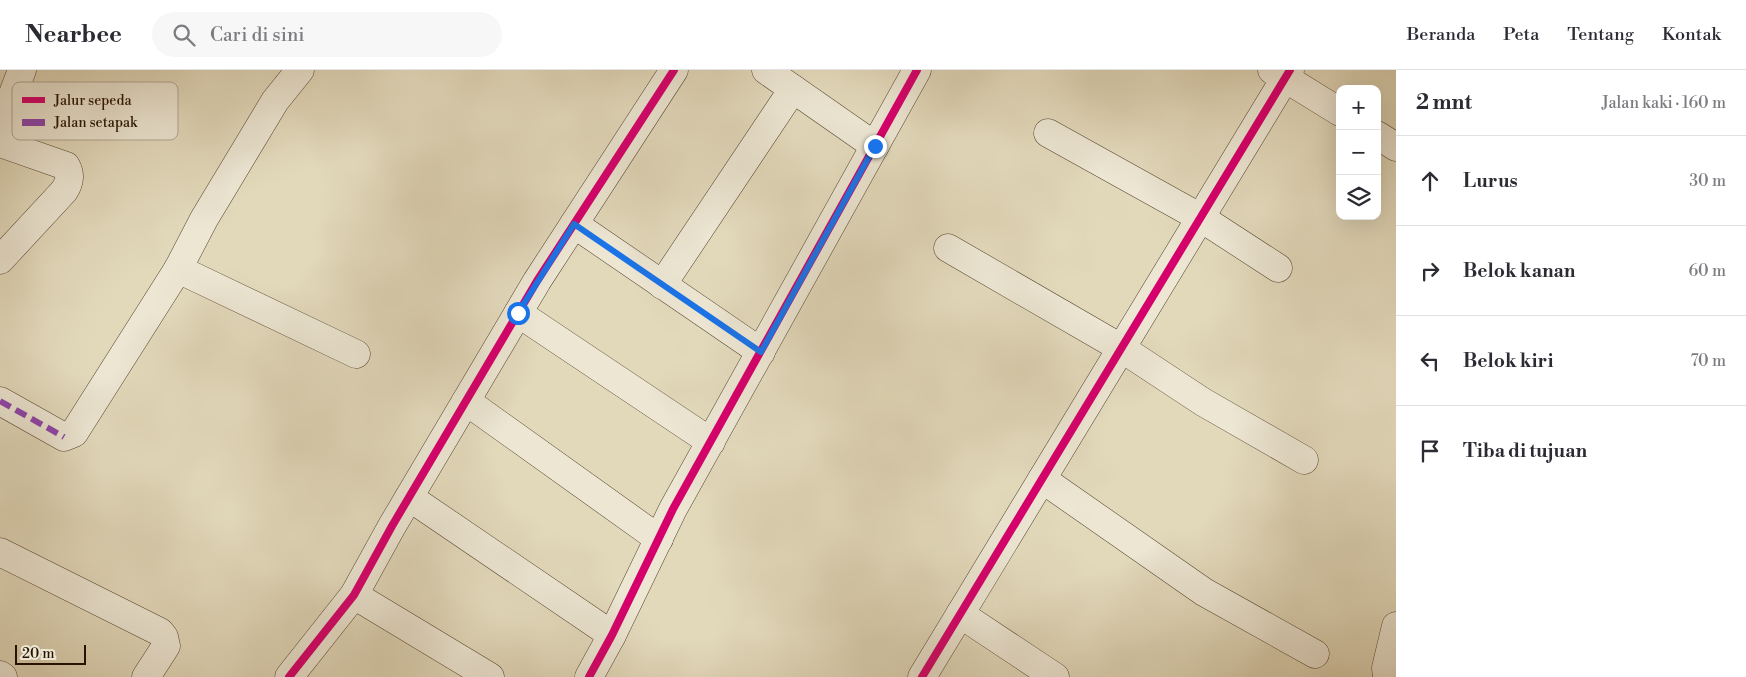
<!DOCTYPE html>
<html lang="id">
<head>
<meta charset="utf-8">
<style>
	body { margin:0; font-family:"Libre Bodoni",serif; background:#f7f7f7; color:#2b2b33 }
	.controls { position:absolute; right:15px; top:15px; display:grid; overflow:hidden; border-radius:10px; box-shadow:0 5px 20px #0002 }
	.controls button { width:45px; height:45px; display:grid; place-items:center; padding:0; border:0; border-bottom:1px solid #e1e1e2; background:#fff; color:#2b2b33; font:25px sans-serif }
	.scale { position:absolute; left:15px; bottom:12px; width:71px; box-sizing:border-box; padding-left:5px; border:2px solid #281200; border-top:0; font-size:14px; line-height:18px; white-space:nowrap; color:#281200; -webkit-text-stroke:4px #ece6d3; paint-order:stroke }
	.stop { position:absolute; width:15px; height:15px; margin:-11px; border:4px solid #1a73e8; border-radius:50%; background:#fff }
	.stop.end { background:#1a73e8; border-color:#fff; box-shadow:0 1px 5px #0008 }
	.list { margin:0; padding:0; list-style:none }
	h2 { display:flex; justify-content:space-between; align-items:center; height:65px; margin:0; padding:0 20px; font-size:21px }
	h2 small { font-size:16px; font-weight:400; color:#7c7c81 }
	.list li { display:grid; grid-template-columns:32px 1fr auto; gap:15px; align-items:center; box-sizing:border-box; height:90px; padding:0 20px; border-top:1px solid #e1e1e2 }
	.list b { display:block; font-size:19px; white-space:nowrap }
	.list em { font-size:16px; font-style:normal; color:#7c7c81 }
	.icon { flex:none; width:28px; height:28px; fill:none; stroke:currentColor; stroke-width:2; stroke-linecap:round; stroke-linejoin:round }
	.map { position:relative; flex:none; width:1396px; height:607px; overflow:hidden }
	header { display:flex; align-items:center; gap:30px; box-sizing:border-box; height:70px; padding:0 25px; background:#fff; border-bottom:1px solid #e1e1e2 }
	header strong { font-size:24px }
	nav { display:flex; gap:28px; margin-inline-start:auto; font-size:18px }
	.search { width:350px; height:45px; background:#f7f7f7; display:flex; align-items:center; gap:12px; box-sizing:border-box; padding:0 18px; border-radius:28px; color:#7c7c81; font-size:19px }
	main { display:flex }
	aside { flex:1; background:#fff }
	.map>svg:first-child { display:block }
</style>
</head>
<body>
<header>
<strong>Nearbee</strong>
<div class="search"><svg class="icon" aria-label="search" viewBox="0 0 24 24"><circle cx="10" cy="10" r="6"/><path d="M15 15l6 6"/></svg>Cari di sini</div>
<nav><a>Beranda</a><a>Peta</a><a>Tentang</a><a>Kontak</a></nav>
</header>
<main>
<div class="map">
<svg width="1396" height="607" viewBox="0 0 1396 607">
	<rect width="100%" height="100%" fill="#e2d9bb"/>
	<filter id="stains"><feTurbulence type="fractalNoise" baseFrequency=".004" numOctaves="4"/><feColorMatrix values="0 0 0 0 .2 0 0 0 0 .09 0 0 0 0 .02 0 0 0 .5 -.17"/></filter>
	<radialGradient id="worn" r=".72"><stop offset=".6" stop-color="#630" stop-opacity="0"/><stop offset="1" stop-color="#630" stop-opacity=".3"/></radialGradient>
	<g fill="none" stroke-linecap="round" stroke-linejoin="round">
		<g stroke="#56442f" stroke-width="29">
			<g id="minor">
				<path d="M766 0 875 76"/>
				<path d="M1272 0 1340 42"/>
				<path d="M0 58 22 0"/>
				<path d="M1048 63 1201 148 1278 198"/>
				<path d="M1377 65 1396 77"/>
				<path d="M0 73 66 96C71 105 70 112 64 121L0 190"/>
				<path d="M574 154 761 282"/>
				<path d="M948 178 1121 278 1203 332 1304 390"/>
				<path d="M178 199 356 284"/>
				<path d="M662 215 793 19"/>
				<path d="M518 243 711 372"/>
				<path d="M0 331 64 367 74 363 178 199 204 149 275 31 300 0"/>
				<path d="M466 331 659 469"/>
				<path d="M1042 409 1204 522 1315 584"/>
				<path d="M409 427 612 565"/>
				<path d="M0 482 160 562 164 567 166 576 146 607"/>
				<path d="M354 525 490 607"/>
				<path d="M960 544 1055 607"/>
				<path d="M0 605 3 607"/>
				<path d="M289 607 354 525 392 456 537 211 674 0"/>
				<path d="M589 607 612 565 673 439 917 0"/>
				<path d="M922 607 1290 0"/>
				<path d="M1387 607 1386 598 1396 556"/>
			</g>
		</g>
		<use href="#minor" stroke="#ece6d3" stroke-width="28"/>
		<path stroke="#8e44ad" stroke-width="6" stroke-dasharray="12 6" stroke-linecap="butt" d="M0 331 64 367"/>
		<g stroke="#ece6d3" stroke-width="11">
			<g id="cycleway">
				<path d="M289 607 354 525 392 456 537 211 674 0"/>
				<path d="M589 607 612 565 673 439 917 0"/>
				<path d="M922 607 1290 0"/>
			</g>
		</g>
		<use href="#cycleway" stroke="#d6006c" stroke-width="8"/>
	</g>
	<g fill="none" stroke-linecap="round" stroke-linejoin="round">
		<path stroke="#1a73e8" stroke-width="6" d="M518 243 574 154 761 282 875 76"/>
	</g>
	<rect x="12" y="12" width="166" height="58" rx="8" fill="#ece6d3" stroke="#b1a694" stroke-width="1"/>
	<rect x="22" y="27" width="23" height="6" fill="#d6006c"/>
	<rect x="22" y="49" width="23" height="7" fill="#8e44ad"/>
	<g font-size="14" fill="#281200">
		<text x="54" y="35">Jalur sepeda</text>
		<text x="54" y="57">Jalan setapak</text>
	</g>
	<rect width="100%" height="100%" filter="url(#stains)"/>
	<rect width="100%" height="100%" fill="url(#worn)"/>
</svg>
<div class="controls">
<button>+</button>
<button>−</button>
<button><svg class="icon" aria-label="layers" viewBox="0 0 24 24"><path d="M12 4l9 5-9 5-9-5zM3 14l9 5 9-5"/></svg></button>
</div>
<div class="scale">20 m</div>
<div class="stop" style="left:518px;top:243px"></div>
<div class="stop end" style="left:875px;top:76px"></div>
</div>
<aside>
<h2>2 mnt<small>Jalan kaki · 160 m</small></h2>
<ul class="list">
<li><svg class="icon" aria-label="ahead" viewBox="0 0 24 24"><path d="M12 20V5M6 11l6-6 6 6"/></svg><div><b>Lurus</b></div><em>30 m</em></li>
<li><svg class="icon" aria-label="right" viewBox="0 0 24 24"><path d="M7 20v-9h11M14 6l5 5-5 5"/></svg><div><b>Belok kanan</b></div><em>60 m</em></li>
<li><svg class="icon" aria-label="left" viewBox="0 0 24 24"><path d="M17 20v-9H6M10 6l-5 5 5 5"/></svg><div><b>Belok kiri</b></div><em>70 m</em></li>
<li><svg class="icon" aria-label="arrive" viewBox="0 0 24 24"><path d="M6 21V4h12l-3 4 3 4H6"/></svg><div><b>Tiba di tujuan</b></div></li>
</ul>
</aside>
</main>
</body>
</html>
